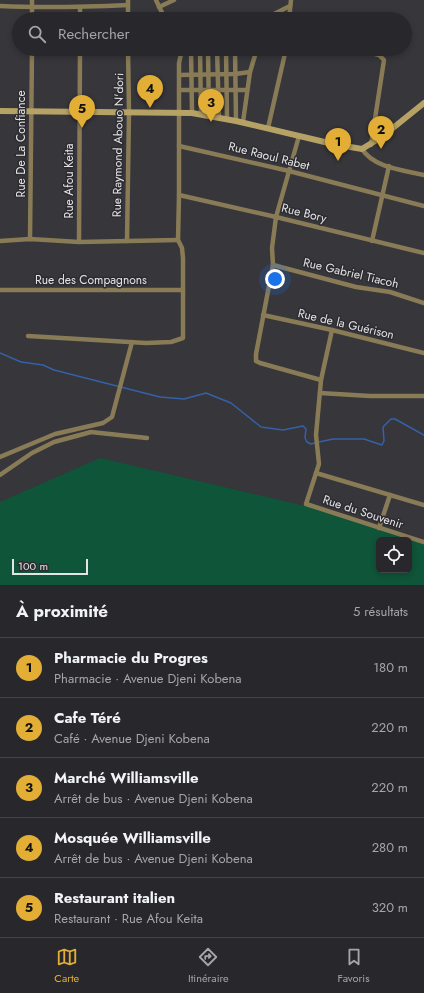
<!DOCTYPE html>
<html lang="fr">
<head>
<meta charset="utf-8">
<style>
	body { margin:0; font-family:Jost,sans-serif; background:#303034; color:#f1f3f6 }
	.controls { position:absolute; right:12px; bottom:12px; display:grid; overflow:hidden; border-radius:6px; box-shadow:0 2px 6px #0003 }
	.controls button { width:36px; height:36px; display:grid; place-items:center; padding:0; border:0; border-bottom:1px solid #444448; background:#28282c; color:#f1f3f6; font:20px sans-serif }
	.scale { position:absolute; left:12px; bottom:10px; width:76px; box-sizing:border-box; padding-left:4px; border:2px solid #e4e4e7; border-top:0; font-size:11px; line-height:14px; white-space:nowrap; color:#e4e4e7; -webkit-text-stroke:3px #2c2c31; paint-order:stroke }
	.you { position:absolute; left:275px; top:279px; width:14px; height:14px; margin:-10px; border:3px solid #fff; border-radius:50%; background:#1a73e8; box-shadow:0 0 0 6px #1a73e833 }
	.badge { display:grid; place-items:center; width:26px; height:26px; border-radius:50%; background:#e3ae35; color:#111; font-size:13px; font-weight:700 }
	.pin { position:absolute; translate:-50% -33px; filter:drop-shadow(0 1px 2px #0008) }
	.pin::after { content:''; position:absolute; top:21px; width:14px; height:12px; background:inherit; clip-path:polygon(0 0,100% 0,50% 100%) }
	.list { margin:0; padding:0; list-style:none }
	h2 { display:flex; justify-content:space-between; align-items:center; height:52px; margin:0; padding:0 16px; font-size:17px }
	h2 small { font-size:13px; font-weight:400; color:#a5a6a9 }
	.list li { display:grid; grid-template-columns:26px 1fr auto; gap:12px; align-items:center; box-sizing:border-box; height:60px; padding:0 16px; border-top:1px solid #444448 }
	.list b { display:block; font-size:15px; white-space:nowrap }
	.list p { margin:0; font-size:13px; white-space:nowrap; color:#a5a6a9 }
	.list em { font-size:13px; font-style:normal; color:#a5a6a9 }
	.icon { flex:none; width:22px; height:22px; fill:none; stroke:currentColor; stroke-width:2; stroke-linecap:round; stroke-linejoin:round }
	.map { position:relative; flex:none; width:424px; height:585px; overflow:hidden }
	.search { position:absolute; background:#28282c; box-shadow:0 2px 6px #0003; left:12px; right:12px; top:12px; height:44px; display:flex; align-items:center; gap:10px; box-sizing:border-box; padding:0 14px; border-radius:22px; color:#a5a6a9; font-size:15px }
	.sheet { height:352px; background:#28282c }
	nav { display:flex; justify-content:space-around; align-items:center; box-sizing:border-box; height:56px; border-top:1px solid #444448; background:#28282c; font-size:11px; color:#a5a6a9 }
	nav a { display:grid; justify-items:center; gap:2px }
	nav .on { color:#e3ae35 }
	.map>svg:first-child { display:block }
</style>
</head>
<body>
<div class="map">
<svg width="424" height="585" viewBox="0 0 424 585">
	<rect width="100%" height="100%" fill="#36363b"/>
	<path fill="#0f553a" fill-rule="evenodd" d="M100 458 309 507 424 543V585H0V502ZM379 540H409V570H379Z"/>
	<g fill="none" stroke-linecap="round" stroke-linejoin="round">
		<g stroke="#3461a8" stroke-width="1.5">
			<path d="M0 353 21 362 43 365 54 370 160 397 184 399 206 393 231 403 261 427 283 430 303 426 306 429 305 438 307 442 311 444 315 443"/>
			<path d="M319 442 333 439H364L382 445 384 441 383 427 391 419H395L424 435"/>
		</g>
		<g stroke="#887b56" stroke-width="4.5">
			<path d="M128 0V19"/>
			<path d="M156 0 165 19"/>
			<path d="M0 6C43 8 85 7 128 5"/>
			<path d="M159 7 174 0"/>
			<path d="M32 19V0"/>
			<path d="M80 19V8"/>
			<path d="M264 19 290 6"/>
			<path d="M289 19 291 0"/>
			<path d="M191 49 192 113"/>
			<path d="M200 49 201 114"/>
			<path d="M208 49 209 115"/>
			<path d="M217 49 219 117"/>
			<path d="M226 49 227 119"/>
			<path d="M235 49 236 121"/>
			<path d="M357 49 379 55 384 60 371 145"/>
			<path d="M200 53 256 51"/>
			<path d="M179 75 235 74 250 72"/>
			<path d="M179 90H247"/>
			<path d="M243 122 250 72 257 49"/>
			<path d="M268 128 286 49"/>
			<path d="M299 136 276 217 272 248 273 265 256 354V361L260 363 321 380"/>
			<path d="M179 146 289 171 424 206"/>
			<path d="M362 149C374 168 403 170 424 175"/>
			<path d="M179 195 276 217 424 253"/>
			<path d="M30 239 32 49"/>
			<path d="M0 241 30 239 79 242 178 240"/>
			<path d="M127 241 129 112 128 49"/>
			<path d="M372 241 389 166"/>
			<path d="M79 242 80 49"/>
			<path d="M273 265 356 287 390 292 424 303"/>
			<path d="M0 290H183"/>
			<path d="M263 315 332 330 424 353"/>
			<path d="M332 330 321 380 316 435 319 464 306 504 424 542"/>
			<path d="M28 336 146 343 171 342 183 338V258L182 248 178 240 179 195V63L181 54 179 49"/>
			<path d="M320 393 370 396H424"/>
			<path d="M0 457 55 434 103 423 112 417 132 342"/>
			<path d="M316 473 424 505"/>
			<path d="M0 475 32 453 54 442 91 432 147 438"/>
			<path d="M379 528 390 495"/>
		</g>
		<path stroke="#b6a264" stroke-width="6" d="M0 111 192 113 236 121 333 144 362 149 383 136 424 103"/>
	</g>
	<g text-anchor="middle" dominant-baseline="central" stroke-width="3" stroke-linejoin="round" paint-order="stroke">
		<g font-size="12" fill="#e4e4e7" stroke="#2c2c31">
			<text transform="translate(21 144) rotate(-90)">Rue De La Confiance</text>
			<text transform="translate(118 145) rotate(-89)">Rue Raymond Abouo N'dori</text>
			<text transform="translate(269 156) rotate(14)">Rue Raoul Rabet</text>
			<text transform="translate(69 181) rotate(-90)">Rue Afou Keita</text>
			<text transform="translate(304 213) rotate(14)">Rue Bory</text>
			<text transform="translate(351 273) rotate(13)">Rue Gabriel Tiacoh</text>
			<text x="91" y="280">Rue des Compagnons</text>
			<text transform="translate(346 324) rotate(13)">Rue de la Guérison</text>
			<text transform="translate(363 512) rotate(18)">Rue du Souvenir</text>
		</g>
	</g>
</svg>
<div class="controls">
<button><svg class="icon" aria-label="locate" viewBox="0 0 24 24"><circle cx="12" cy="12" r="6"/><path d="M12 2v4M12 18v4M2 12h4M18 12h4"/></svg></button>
</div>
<div class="scale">100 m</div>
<div class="you"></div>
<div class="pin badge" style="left:338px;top:161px">1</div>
<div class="pin badge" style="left:381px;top:149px">2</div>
<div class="pin badge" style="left:211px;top:122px">3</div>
<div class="pin badge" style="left:150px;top:108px">4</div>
<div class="pin badge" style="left:82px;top:128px">5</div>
<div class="search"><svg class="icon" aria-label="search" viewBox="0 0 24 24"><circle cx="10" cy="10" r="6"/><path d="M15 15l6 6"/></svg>Rechercher</div>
</div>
<section class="sheet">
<h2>À proximité<small>5 résultats</small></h2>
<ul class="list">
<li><span class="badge">1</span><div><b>Pharmacie du Progres</b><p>Pharmacie · Avenue Djeni Kobena</p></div><em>180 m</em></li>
<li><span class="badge">2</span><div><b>Cafe Téré</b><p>Café · Avenue Djeni Kobena</p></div><em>220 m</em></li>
<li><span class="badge">3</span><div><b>Marché Williamsville</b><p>Arrêt de bus · Avenue Djeni Kobena</p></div><em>220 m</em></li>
<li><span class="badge">4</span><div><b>Mosquée Williamsville</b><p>Arrêt de bus · Avenue Djeni Kobena</p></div><em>280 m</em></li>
<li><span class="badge">5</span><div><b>Restaurant italien</b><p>Restaurant · Rue Afou Keita</p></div><em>320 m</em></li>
</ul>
</section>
<nav>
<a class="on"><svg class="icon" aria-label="map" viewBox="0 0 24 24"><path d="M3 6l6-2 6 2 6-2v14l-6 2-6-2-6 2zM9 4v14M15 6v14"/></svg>Carte</a>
<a><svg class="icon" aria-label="directions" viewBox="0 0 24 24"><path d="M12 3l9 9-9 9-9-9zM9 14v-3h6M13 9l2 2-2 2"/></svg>Itinéraire</a>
<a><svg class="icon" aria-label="saved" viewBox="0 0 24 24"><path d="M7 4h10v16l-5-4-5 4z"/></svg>Favoris</a>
</nav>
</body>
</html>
